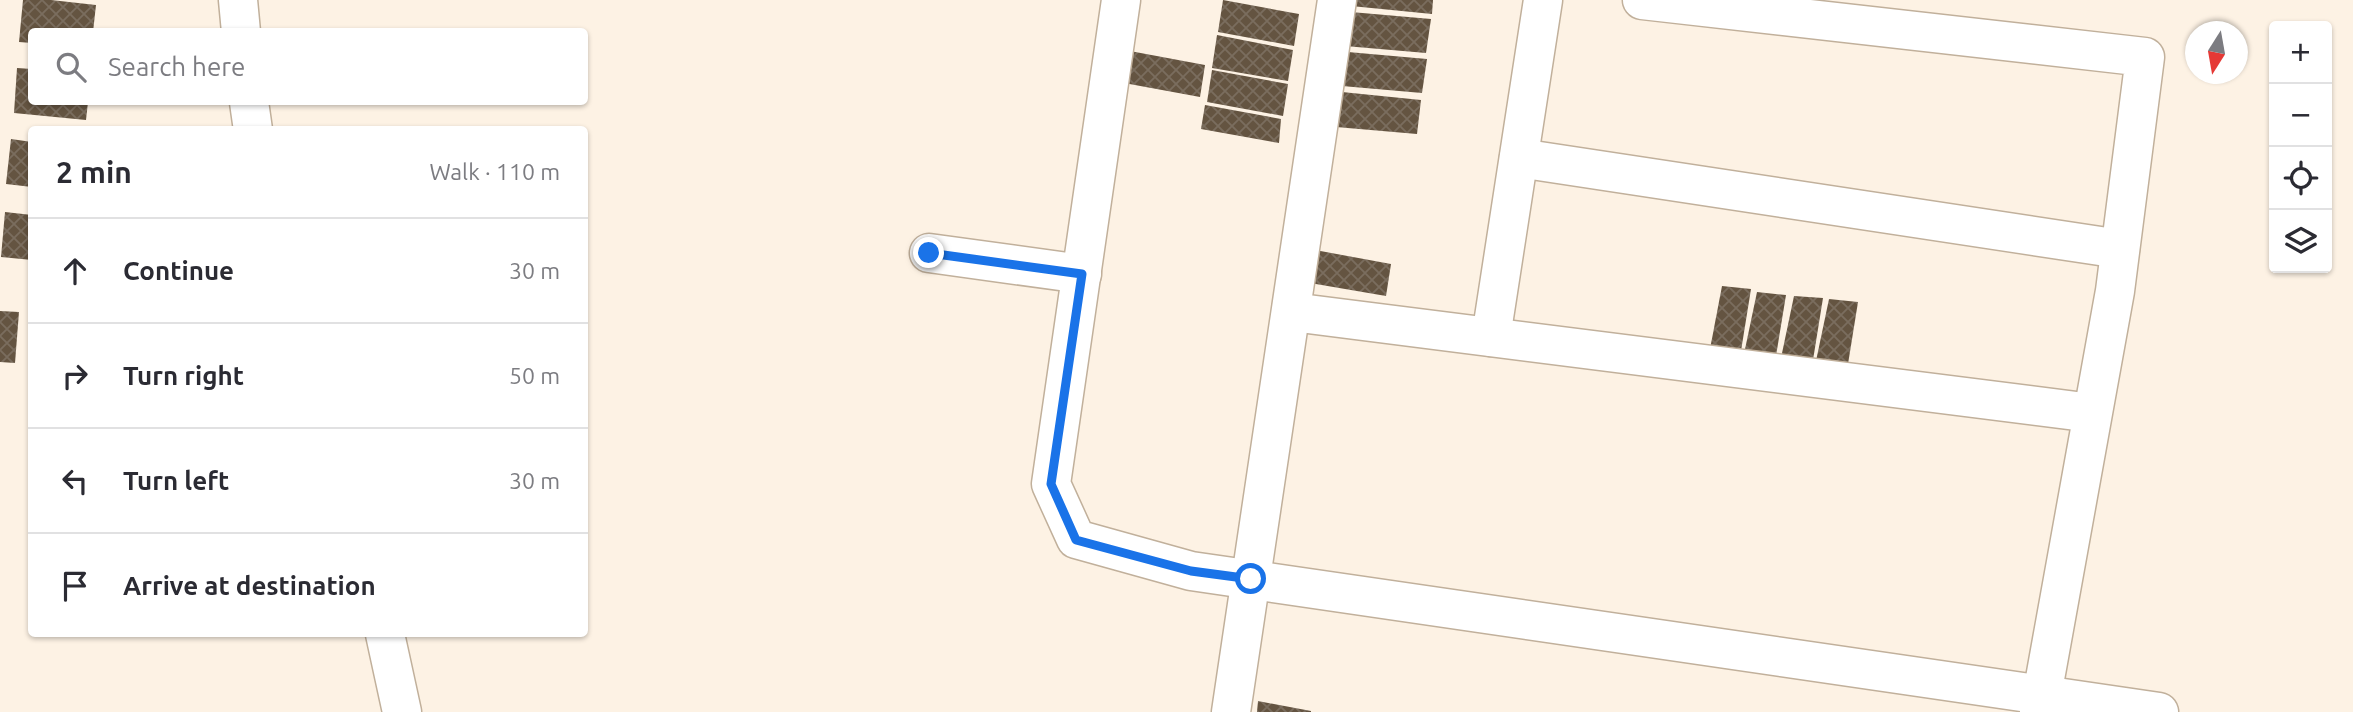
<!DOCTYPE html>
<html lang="en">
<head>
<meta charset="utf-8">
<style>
	body { margin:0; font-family:Ubuntu,sans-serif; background:#f2f2f3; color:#2b2b33 }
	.controls { position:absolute; right:21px; top:21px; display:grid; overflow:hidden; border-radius:7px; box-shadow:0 2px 5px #0004 }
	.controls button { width:63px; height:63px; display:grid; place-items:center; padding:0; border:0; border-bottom:2px solid #e1e1e2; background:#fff; color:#2b2b33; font:35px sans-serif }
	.compass { position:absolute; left:2185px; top:21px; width:63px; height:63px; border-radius:50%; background:#fff; box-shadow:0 2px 5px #0004; rotate:191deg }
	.stop { position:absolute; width:21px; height:21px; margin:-16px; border:5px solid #1a73e8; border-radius:50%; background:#fff }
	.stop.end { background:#1a73e8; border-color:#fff; box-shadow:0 2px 7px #0008 }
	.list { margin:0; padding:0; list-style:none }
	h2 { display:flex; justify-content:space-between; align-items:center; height:91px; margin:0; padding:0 28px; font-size:30px }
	h2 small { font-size:23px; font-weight:400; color:#7c7c81 }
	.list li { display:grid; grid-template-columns:46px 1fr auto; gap:21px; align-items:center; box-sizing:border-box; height:105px; padding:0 28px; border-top:2px solid #e1e1e2 }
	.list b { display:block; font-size:26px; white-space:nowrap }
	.list em { font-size:23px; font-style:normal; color:#7c7c81 }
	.icon { flex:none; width:38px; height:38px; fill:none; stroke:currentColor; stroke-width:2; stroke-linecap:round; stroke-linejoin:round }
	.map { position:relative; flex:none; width:2353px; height:712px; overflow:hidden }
	.search { position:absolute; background:#fff; box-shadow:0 2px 5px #0004; left:28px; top:28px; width:560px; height:77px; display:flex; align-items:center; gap:18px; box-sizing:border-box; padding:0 24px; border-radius:7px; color:#7c7c81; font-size:26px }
	.panel { position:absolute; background:#fff; box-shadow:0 2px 5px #0004; left:28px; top:126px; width:560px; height:511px; border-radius:7px }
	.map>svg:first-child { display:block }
</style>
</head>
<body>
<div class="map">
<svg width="2353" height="712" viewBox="0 0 2353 712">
	<defs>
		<pattern id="building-cross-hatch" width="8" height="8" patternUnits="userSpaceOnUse" patternTransform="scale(1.75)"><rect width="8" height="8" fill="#645441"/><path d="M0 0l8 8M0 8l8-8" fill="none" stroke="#7a6d5e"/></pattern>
	</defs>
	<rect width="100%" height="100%" fill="#fdf2e4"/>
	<g fill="url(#building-cross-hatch)">
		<path d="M23 0H51L96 5 93 32H32V43L19 42Z"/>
		<path d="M1223 0 1299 14 1294 46 1218 32Z"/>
		<path d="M1352 0H1433L1432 14 1351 6Z"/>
		<path d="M1351 12 1431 19 1426 53 1345 46Z"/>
		<path d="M1217 35 1293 50 1288 81 1212 68Z"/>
		<path d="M1130 51 1205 65 1200 97 1124 83Z"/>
		<path d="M1348 52 1427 59 1422 93 1342 86Z"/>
		<path d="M17 68 32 69V102H88L86 120 14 113Z"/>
		<path d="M1212 70 1288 84 1283 116 1207 102Z"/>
		<path d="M1342 92 1421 100 1417 134 1336 127Z"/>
		<path d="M1205 105 1281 119 1279 143 1201 129Z"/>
		<path d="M11 139 32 142V187L6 184Z"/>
		<path d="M5 212 32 215V260L1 257Z"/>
		<path d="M1315 250 1391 264 1386 296 1310 283Z"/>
		<path d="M1722 286 1751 289 1741 351 1710 349Z"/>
		<path d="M1757 292 1786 295 1776 356 1744 354Z"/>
		<path d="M1794 296 1823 298 1813 360 1781 358Z"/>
		<path d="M1829 299 1858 302 1848 364 1816 361Z"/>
		<path d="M0 311 19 312 15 363 0 362Z"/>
		<path d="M1258 701 1311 711V712H1257Z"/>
	</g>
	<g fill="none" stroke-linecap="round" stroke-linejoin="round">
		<g stroke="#c1b09b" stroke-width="41">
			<g id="minor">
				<path d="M238 0 241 32"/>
				<path d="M1121 0 1051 484 1076 539 1191 571 2159 712"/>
				<path d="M1642 0 2145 57 2115 291 2039 712"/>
				<path d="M249 102 253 130"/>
				<path d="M1519 158 2120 249"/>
				<path d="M929 253 1082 274"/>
				<path d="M1292 312 2092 413"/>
				<path d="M1491 337 1543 0"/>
				<path d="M385 634 402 712"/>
				<path d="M1231 712 1337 0"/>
			</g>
		</g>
		<use href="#minor" stroke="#fff" stroke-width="38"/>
	</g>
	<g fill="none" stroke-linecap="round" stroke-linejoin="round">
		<path stroke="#1a73e8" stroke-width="9" d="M929 253 1082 274 1051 484 1076 540 1191 571 1251 579"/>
	</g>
</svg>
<div class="controls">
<button>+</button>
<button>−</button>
<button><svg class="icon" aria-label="locate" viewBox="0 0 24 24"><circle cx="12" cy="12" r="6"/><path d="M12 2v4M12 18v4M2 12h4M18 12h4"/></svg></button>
<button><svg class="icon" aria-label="layers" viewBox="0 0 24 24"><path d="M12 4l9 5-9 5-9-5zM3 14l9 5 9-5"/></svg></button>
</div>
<svg class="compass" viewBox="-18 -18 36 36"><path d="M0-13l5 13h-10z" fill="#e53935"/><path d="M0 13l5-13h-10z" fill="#7c7c81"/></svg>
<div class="stop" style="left:1251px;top:579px"></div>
<div class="stop end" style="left:929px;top:253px"></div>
<div class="search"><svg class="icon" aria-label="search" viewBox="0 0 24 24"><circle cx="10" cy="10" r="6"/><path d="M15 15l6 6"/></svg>Search here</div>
<section class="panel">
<h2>2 min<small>Walk · 110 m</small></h2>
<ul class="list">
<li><svg class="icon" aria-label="ahead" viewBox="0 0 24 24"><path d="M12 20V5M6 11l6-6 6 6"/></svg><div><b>Continue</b></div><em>30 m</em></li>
<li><svg class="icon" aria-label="right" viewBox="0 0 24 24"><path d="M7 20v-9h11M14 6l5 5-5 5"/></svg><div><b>Turn right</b></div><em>50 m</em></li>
<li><svg class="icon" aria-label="left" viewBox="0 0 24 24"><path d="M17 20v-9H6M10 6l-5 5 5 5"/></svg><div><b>Turn left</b></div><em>30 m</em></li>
<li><svg class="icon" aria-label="arrive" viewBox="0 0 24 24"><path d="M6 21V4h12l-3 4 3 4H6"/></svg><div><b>Arrive at destination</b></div></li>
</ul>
</section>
</div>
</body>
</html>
